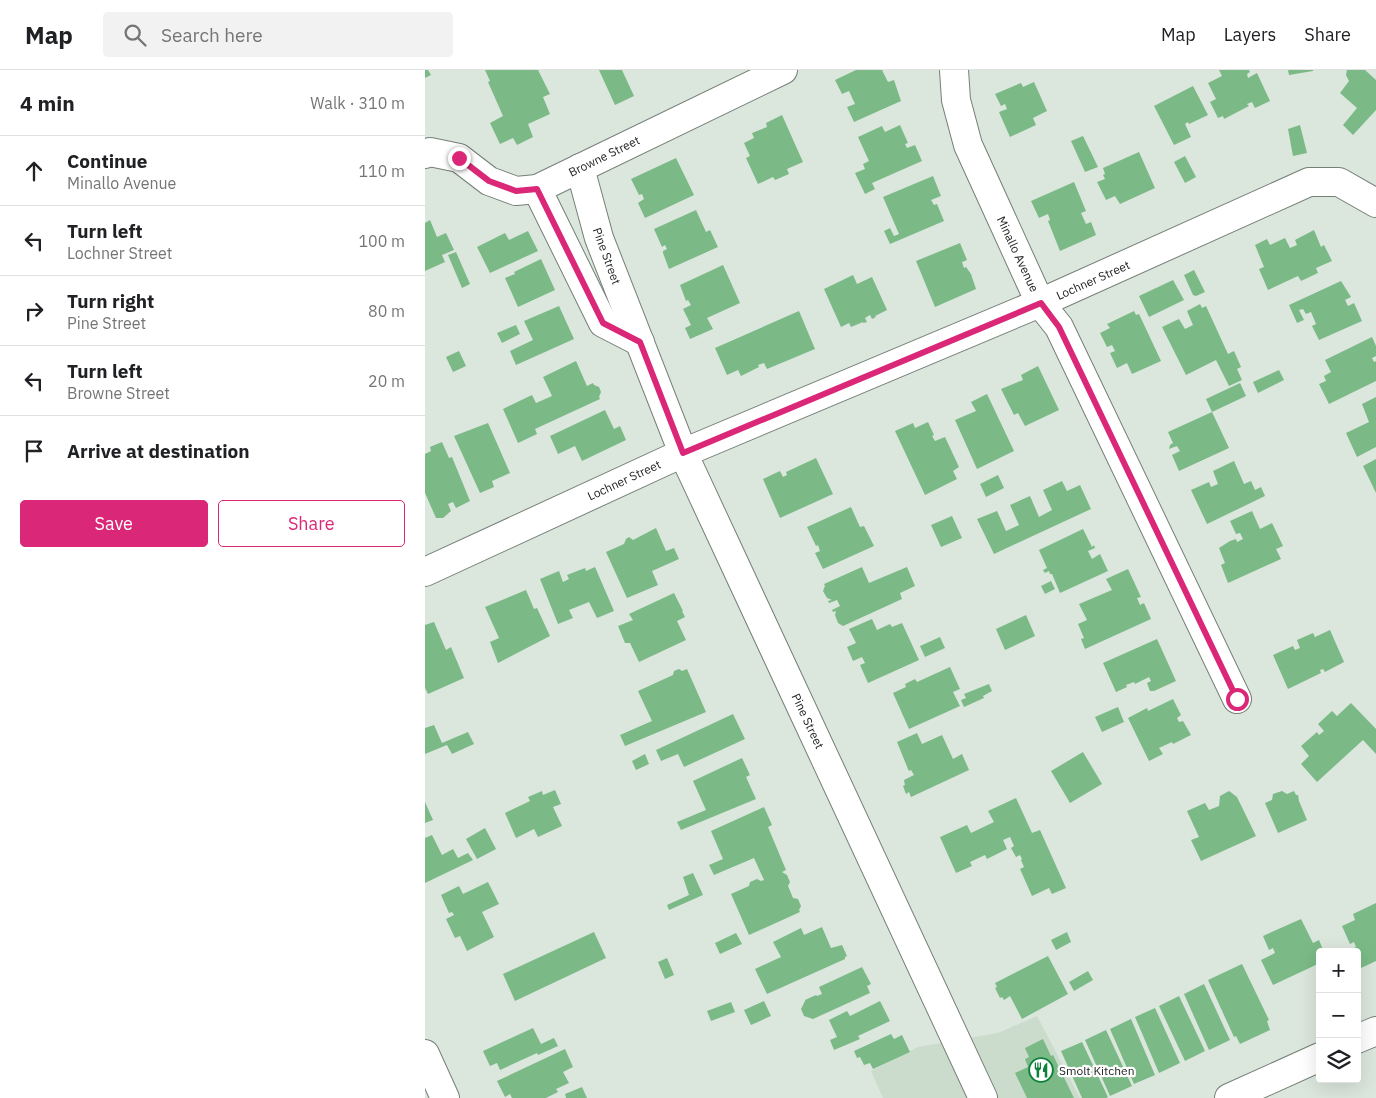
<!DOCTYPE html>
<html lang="en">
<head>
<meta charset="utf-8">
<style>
	body { margin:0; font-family:"IBM Plex Sans",sans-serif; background:#f2f2f2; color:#202124 }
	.controls { position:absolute; right:15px; bottom:15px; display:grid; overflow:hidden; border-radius:5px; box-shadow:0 5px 20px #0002 }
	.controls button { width:45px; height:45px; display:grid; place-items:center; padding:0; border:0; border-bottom:1px solid #e0e0e0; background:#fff; color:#202124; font:25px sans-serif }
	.stop { position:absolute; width:15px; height:15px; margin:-11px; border:4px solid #db2777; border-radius:50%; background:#fff }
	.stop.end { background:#db2777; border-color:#fff; box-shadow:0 1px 5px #0008 }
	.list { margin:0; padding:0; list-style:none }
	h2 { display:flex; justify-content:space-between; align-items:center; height:65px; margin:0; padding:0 20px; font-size:21px }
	h2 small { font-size:16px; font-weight:400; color:#757577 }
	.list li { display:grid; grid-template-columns:32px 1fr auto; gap:15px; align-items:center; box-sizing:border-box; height:70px; padding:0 20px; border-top:1px solid #e0e0e0 }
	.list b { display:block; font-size:19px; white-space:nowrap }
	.list p { margin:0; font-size:16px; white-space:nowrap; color:#757577 }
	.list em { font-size:16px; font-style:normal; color:#757577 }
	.actions { display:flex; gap:10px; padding:15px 20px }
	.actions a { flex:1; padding:11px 0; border:1px solid #db2777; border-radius:5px; text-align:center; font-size:18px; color:#db2777 }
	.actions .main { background:#db2777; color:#fff }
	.icon { flex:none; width:28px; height:28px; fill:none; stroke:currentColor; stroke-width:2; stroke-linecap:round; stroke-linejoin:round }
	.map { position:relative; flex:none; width:951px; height:1028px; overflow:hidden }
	header { display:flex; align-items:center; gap:30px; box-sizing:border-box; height:70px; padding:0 25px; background:#fff; border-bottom:1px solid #e0e0e0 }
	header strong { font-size:24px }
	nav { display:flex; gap:28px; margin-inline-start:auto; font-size:18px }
	.search { width:350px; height:45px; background:#f2f2f2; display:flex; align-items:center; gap:12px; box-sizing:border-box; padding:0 18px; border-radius:5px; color:#757577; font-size:19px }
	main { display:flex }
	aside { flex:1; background:#fff }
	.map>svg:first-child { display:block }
</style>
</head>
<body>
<header>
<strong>Map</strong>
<div class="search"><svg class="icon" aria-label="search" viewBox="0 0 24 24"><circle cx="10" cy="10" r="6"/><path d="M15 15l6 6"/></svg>Search here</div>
<nav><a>Map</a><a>Layers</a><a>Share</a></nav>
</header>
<main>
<aside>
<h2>4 min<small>Walk · 310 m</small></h2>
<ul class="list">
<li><svg class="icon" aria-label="ahead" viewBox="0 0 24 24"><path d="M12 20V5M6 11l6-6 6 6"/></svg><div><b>Continue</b><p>Minallo Avenue</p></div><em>110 m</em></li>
<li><svg class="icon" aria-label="left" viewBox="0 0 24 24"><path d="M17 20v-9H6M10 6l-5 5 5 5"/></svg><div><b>Turn left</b><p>Lochner Street</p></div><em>100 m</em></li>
<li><svg class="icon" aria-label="right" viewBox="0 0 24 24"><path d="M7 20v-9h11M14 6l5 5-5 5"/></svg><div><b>Turn right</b><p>Pine Street</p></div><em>80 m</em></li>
<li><svg class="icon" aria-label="left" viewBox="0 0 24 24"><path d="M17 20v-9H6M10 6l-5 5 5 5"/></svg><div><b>Turn left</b><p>Browne Street</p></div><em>20 m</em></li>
<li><svg class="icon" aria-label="arrive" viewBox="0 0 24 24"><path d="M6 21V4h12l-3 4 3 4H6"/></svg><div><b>Arrive at destination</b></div></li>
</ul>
<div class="actions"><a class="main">Save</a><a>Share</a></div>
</aside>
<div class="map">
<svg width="951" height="1028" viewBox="0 0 951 1028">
	<rect width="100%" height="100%" fill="#dbe6dc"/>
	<path fill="#cbdccd" d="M612 946 655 1028H458L446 1001 493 977 573 963Z"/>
	<g fill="#7bba87">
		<path d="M0 0H3L6 5 0 8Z"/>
		<path d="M60 0H113L125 24 118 27 125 44 103 54 108 67 92 75 88 68 75 74 65 53 78 46 63 12 65 11Z"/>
		<path d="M174 0H197L209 26 190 35Z"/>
		<path d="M431 0H457L463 12 469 10 476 31 429 52 422 37 430 34 424 21 417 24 410 10Z"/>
		<path d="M794 0H824L825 2 822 4 823 8 832 3 845 31 830 38 827 32 822 34 824 36 799 49 798 46 793 48 785 32 791 29 783 13 797 6Z"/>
		<path d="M863 0H888V1L864 5Z"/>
		<path d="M922 0H940L951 10V40L928 65 918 55 932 38 915 23 924 11 921 5Z"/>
		<path d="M609 12 622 41 608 48 611 55 585 67 574 42 582 39 580 34 576 36 570 24 596 13 598 17Z"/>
		<path d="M768 16 783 45 764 54 763 52 760 54 766 67 749 75 729 36Z"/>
		<path d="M357 45 378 92 362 99 364 104 350 110 348 107 333 114 321 88 325 86 319 73 329 68 327 63 342 57 341 53Z"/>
		<path d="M475 55 483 73 480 74 482 78 490 75 497 91 447 113 450 119 440 124 430 103 440 99 438 94 444 91 433 67 457 56 460 62Z"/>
		<path d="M875 55 882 83 868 86 863 59Z"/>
		<path d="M658 66 673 97 660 102 646 71Z"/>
		<path d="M714 82 730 118 695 134 690 126 681 130 672 112 680 109 678 105 680 104 678 98Z"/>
		<path d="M760 86 771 107 760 113 749 92Z"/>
		<path d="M251 88 269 125 220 148 213 133 219 129 217 124 214 125 206 109Z"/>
		<path d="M508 106 516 126 506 130 509 135 512 134 519 151 465 174 459 161 465 158 469 166 474 164 458 127Z"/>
		<path d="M649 112 661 141 656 143 661 154 666 152 671 165 635 181 623 151 625 150 623 144 614 148 606 131Z"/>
		<path d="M271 140 281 162 285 160 293 177 244 199 238 183V181L242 179 240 175 237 177 229 159Z"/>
		<path d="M5 150 12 167 21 163 29 180 17 185 20 192 0 201V153Z"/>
		<path d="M889 160 896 177 899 175 907 191 891 198 893 203 876 211 873 206 843 220 834 199 839 197 830 175 842 169 845 175 860 168 865 178 872 175 870 170Z"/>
		<path d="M103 161 113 181 65 203 52 177 80 163 84 170Z"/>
		<path d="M535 173 542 190 537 192 539 198 541 197 546 204 551 219 510 237 491 191Z"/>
		<path d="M31 182 45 214 37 218 23 185Z"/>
		<path d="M116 189 130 220 93 237 80 208 90 204 89 202Z"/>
		<path d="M298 195 315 233 282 248 288 259 265 269 260 258 266 255 258 239 266 235 263 230 261 231 255 215Z"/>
		<path d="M769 200 780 222 771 226 768 225 759 205Z"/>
		<path d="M428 205 432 214 447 207 462 240 450 246 451 247 447 249 445 245 440 248 442 252 438 253V252L426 257 424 253 416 257 399 219Z"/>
		<path d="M748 210 759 230 724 247 714 226Z"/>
		<path d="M916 211 926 227 920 230 923 236 929 233 937 251 894 270 887 256 891 254 886 242 881 244 878 239 874 240 879 250 872 253 864 235Z"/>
		<path d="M775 234 777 238 781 236 803 284 809 281 816 297 812 299 817 310 804 316 791 290 761 305 737 257 754 249 760 259 768 255 762 241Z"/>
		<path d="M134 236 149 269 91 295 85 281 108 270 99 251Z"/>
		<path d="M374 241 390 279 342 299 339 293 333 295 334 297 316 306 313 300 302 305 290 278Z"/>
		<path d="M709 241 711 245 714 244 736 291 707 304 702 293 692 298 685 283 690 281 687 275 682 277 675 263 685 258 682 254Z"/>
		<path d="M91 255 95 264 77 273 72 263Z"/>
		<path d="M947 267 951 276V286L947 288 949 292 951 291V311L904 334 894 314 901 311 899 306 906 302 900 290Z"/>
		<path d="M34 281 41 296 28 302 21 287Z"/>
		<path d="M151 291 162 316 168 313 169 315 174 317 176 322 174 327 175 329 110 359 112 364 93 373 78 339 107 325 111 333 127 326 118 307Z"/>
		<path d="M613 296 634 340 600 356 593 343 589 345 576 319 598 310 596 305Z"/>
		<path d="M854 300 859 310 833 323 828 312Z"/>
		<path d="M815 313 821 326 787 342 781 329Z"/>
		<path d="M562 324 589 381 552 399 530 350 551 341 546 332Z"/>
		<path d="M951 327V377L932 387 921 363 944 352 937 334Z"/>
		<path d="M180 340 189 359 195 356 201 370 157 391 150 376 133 384 125 366Z"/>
		<path d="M787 342 804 378 754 401 747 385 755 381 752 376 744 379 745 375 748 373 743 362Z"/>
		<path d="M503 352 509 365 507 366 510 371 520 367 534 397 528 401 532 409 500 425 470 361 488 353 490 358Z"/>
		<path d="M63 353 85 403 67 411 69 417 55 423 29 366Z"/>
		<path d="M17 372 24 388 27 387 45 431 31 438 28 432 23 434 26 441 18 448H11L0 423V384L6 381 5 377Z"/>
		<path d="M391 388 408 424 355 448 338 409 355 401 358 407 362 405 361 402Z"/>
		<path d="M951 389V423L938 396Z"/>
		<path d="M809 391 819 414 826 411 830 420 836 417 840 426 782 454 766 420 784 412 786 417 793 414 788 401Z"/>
		<path d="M573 405 579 418 561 427 555 414Z"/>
		<path d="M637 411 642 421 655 415 666 439 569 484 552 449 572 441 581 461 594 455 585 435 605 426 614 447 627 440 618 420Z"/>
		<path d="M426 437 435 457 439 456 449 476 398 499 390 483 395 481 393 475 391 476 382 457Z"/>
		<path d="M827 441 835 459 847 453 858 476 851 479 856 489 803 513 796 495 800 493 794 478 805 471 811 469 812 472 818 469 815 463 811 464 805 451Z"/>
		<path d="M527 446 537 468 516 477 506 455Z"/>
		<path d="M231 458 241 481 249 478 254 489 227 501 233 515 202 528 181 482 199 474 201 469 204 467 208 470Z"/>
		<path d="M658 459 667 477 669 475 670 478 663 481 667 489 675 484 683 501 635 523 627 504H625L624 501 620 503 618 500 622 498 614 480Z"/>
		<path d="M170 497 189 541 172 548 164 532 144 540 148 548 133 554 115 509 134 501 138 512 144 509 142 505 160 498 161 501Z"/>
		<path d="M437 497 444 513 482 497 490 516 475 523 477 529 418 556 413 553 410 545 411 541 408 542 407 540 415 536 412 530 404 533 403 531 407 530 402 528 398 521 400 516 399 514Z"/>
		<path d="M703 499 716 527 712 528 715 535 719 533 726 549 660 579 656 569 659 568 653 554 662 550 654 534 687 520 681 509Z"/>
		<path d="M626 511 630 519 620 524 616 516Z"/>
		<path d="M101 520 109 539 112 538 125 566 73 593 65 572 74 568 60 537Z"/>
		<path d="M249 523 258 541H257L260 547 252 551 261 570 214 592 205 573H200L193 556 208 550 204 544Z"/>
		<path d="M601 545 610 566 580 580 571 559Z"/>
		<path d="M447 549 452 560 465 554 467 557 477 553 494 590 443 613 435 595 440 593 437 587 428 591 422 577 431 573 424 559Z"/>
		<path d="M9 552 21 580 26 577 39 608 3 624 0 618V555Z"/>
		<path d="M905 560 919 592 900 602 898 599 895 600 896 603 863 619 848 585 868 576 870 580 875 578 872 570 888 563 890 567Z"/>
		<path d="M515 567 520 578 500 587 495 576Z"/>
		<path d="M732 569 751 611 729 621H725L722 613 726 611 724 607 710 614 709 612 701 615 702 617 691 622 678 593Z"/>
		<path d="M525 597 535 619 528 622 535 636 484 659 468 623 481 617 480 614 490 609 492 612Z"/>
		<path d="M254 599 257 601 262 599 281 642 200 676 195 665 227 651 213 621 248 605 249 601Z"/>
		<path d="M564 614 567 621 558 626 559 628 539 637 536 630 541 628 539 624Z"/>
		<path d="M748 629 756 645 752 648 754 652 758 651 766 665 748 674 747 672 734 678 738 684 724 691 703 648 722 638 723 641Z"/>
		<path d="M926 633 951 659V684L938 670 892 712 876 694 884 686 876 676 892 662 894 665 899 661 893 654 907 641 912 646Z"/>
		<path d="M693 637 699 652 677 662 670 647Z"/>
		<path d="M308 644 320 669 259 697 253 684 236 691 231 680Z"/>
		<path d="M9 655 17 673 43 662 49 674 27 684 22 675 0 684V658Z"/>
		<path d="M492 663 497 674 517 665 528 689 537 684 544 700 486 727 484 722 481 724 478 716 480 715 479 710 489 705 486 700 484 701 483 699 472 672Z"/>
		<path d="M658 682 677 714 645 733 626 701Z"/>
		<path d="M220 684 224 694 211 700 207 691Z"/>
		<path d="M317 688 325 705 321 707 331 729 256 760 252 752 281 740 268 711Z"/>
		<path d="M130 720 136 734 128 737 137 756 113 767 109 759 91 768 80 743 105 731 103 727 117 721 118 725Z"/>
		<path d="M804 721 812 727 831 766 776 791 766 770 774 767 762 741 780 733 784 740 794 736 795 726Z"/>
		<path d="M857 721 862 724 869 721 871 725H873L874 731 882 750 853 763 840 733 847 730 848 724Z"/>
		<path d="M591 728 607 763 615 760 641 818 627 824 624 818 607 826 595 799 599 797 596 790 597 789 595 785 591 787 586 778 589 776 585 767 578 770 582 779 562 789 560 785 545 792 547 796 531 803 515 767 542 755 546 763 569 752 563 741Z"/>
		<path d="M0 732 8 750 0 753Z"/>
		<path d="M339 737 347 755 343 757 361 800 357 802 362 805 365 812 363 816 368 828 373 829 376 836 374 840 375 842 324 865 306 824 324 816 325 812 332 809 336 811 339 810 329 788 289 805 284 795 298 789 286 761Z"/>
		<path d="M60 758 71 779 52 789 41 769Z"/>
		<path d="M7 765 17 785 28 779 33 788 43 783 48 790 0 813V768Z"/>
		<path d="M268 803 278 825 244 840 242 835 264 825 258 807Z"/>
		<path d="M63 812 74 834 57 842 69 867 42 881 35 866 30 868 21 849 29 845 27 842 24 843 16 825 34 816 38 824Z"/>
		<path d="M951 833V891L936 898 932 890V882H929L927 879 931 877 929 872 925 874 917 856 930 850 928 844Z"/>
		<path d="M876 849 888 873 894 870 899 882H895V893L848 915 836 890 850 883 848 878 844 880 838 866Z"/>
		<path d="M397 857 406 878 417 875 422 886 420 887V889L342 924 330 899 356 887 348 872 376 858 379 865Z"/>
		<path d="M169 862 181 888 90 931 78 904Z"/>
		<path d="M642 862 646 872 631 880 626 870Z"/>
		<path d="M311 863 317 874 295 884 290 873Z"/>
		<path d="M623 886 643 924 597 949 585 926 579 930 577 927 575 928 570 918 572 917 570 913Z"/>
		<path d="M242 888 249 905 240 909 233 892Z"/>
		<path d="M817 894 844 950 842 951 845 960 815 974 811 966 809 967 783 910Z"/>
		<path d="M437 897 446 914 442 916 445 923 388 949 379 946 376 939 380 931V930L391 925 392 926 397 924 394 917Z"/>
		<path d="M663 901 668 910 649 921 644 912Z"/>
		<path d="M779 914 805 970 784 980 759 924Z"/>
		<path d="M754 926 780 981 760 991 734 936Z"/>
		<path d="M339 931 346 946 326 955 319 940Z"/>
		<path d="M455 931 465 951 433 966 435 969 409 980 405 970 412 967 404 950 422 941 425 946Z"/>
		<path d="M306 932 310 942 286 951 282 941Z"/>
		<path d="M730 938 755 993 734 1003 710 947Z"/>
		<path d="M706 949 730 1005 709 1014 685 959Z"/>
		<path d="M108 958 116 974 129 968 133 976 113 985 112 983 75 1000 72 993 65 996 58 981Z"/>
		<path d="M681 960 707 1016 685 1026 660 970Z"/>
		<path d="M466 964 469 969 477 965 485 982 448 999 445 993 439 995 435 987 432 988 429 981Z"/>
		<path d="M618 969 626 986 628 985 649 1028H602L590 1003 603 997 600 989 604 987 600 978Z"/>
		<path d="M657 972 683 1027 681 1028H657L636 981Z"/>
		<path d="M140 979 148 997 138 1002 144 1013 131 1019 133 1022 121 1028H87L85 1024 80 1027 72 1011Z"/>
		<path d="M157 1017 162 1028H141L140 1024Z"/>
	</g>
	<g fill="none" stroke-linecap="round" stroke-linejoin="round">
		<g stroke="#757f77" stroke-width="30">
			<g id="minor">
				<path d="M529 0 531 30 543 75 615 233 634 257 812 629"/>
				<path d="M0 84 5 82 34 88 64 111 91 121 112 119 358 0"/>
				<path d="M155 98 174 168 258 383 558 1028"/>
				<path d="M112 119 178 253 215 272"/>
				<path d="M0 502 258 383 615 233 884 112H914L951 133"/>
				<path d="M932 969 951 961"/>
				<path d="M0 984 20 1028"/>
				<path d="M804 1028 895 987"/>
			</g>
		</g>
		<use href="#minor" stroke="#fff" stroke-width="28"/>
	</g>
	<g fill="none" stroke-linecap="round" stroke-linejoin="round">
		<path stroke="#db2777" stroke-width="6" d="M34 88 64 111 91 121 112 119 178 253 215 272 258 383 616 233 634 257 812 629"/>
	</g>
	<defs>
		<g id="restaurant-ring" transform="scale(1.25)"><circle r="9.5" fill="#fff" stroke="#0c8139" stroke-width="1.5"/><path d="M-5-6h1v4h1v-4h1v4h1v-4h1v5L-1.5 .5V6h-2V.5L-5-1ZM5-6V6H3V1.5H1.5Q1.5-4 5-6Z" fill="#0c8139"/></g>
	</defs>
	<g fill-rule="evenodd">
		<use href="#restaurant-ring" x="616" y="1000"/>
	</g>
	<g text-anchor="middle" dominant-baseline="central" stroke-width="4.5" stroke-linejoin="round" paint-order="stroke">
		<g font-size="12" fill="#212521" stroke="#fff">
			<text transform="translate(179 86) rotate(-26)">Browne Street</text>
			<text transform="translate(593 184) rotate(65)">Minallo Avenue</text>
			<text transform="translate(182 186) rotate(70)">Pine Street</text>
			<text transform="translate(668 210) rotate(-24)">Lochner Street</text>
			<text transform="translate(199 410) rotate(-25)">Lochner Street</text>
			<text transform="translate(383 651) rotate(65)">Pine Street</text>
		</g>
		<g font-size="12" fill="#212521" stroke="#fff" text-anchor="start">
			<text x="634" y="1000">Smolt Kitchen</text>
		</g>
	</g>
</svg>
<div class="controls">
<button>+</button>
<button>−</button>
<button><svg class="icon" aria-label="layers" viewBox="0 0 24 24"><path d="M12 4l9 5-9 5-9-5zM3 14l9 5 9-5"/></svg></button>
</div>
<div class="stop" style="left:812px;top:629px"></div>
<div class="stop end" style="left:34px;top:88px"></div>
</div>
</main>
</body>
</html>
